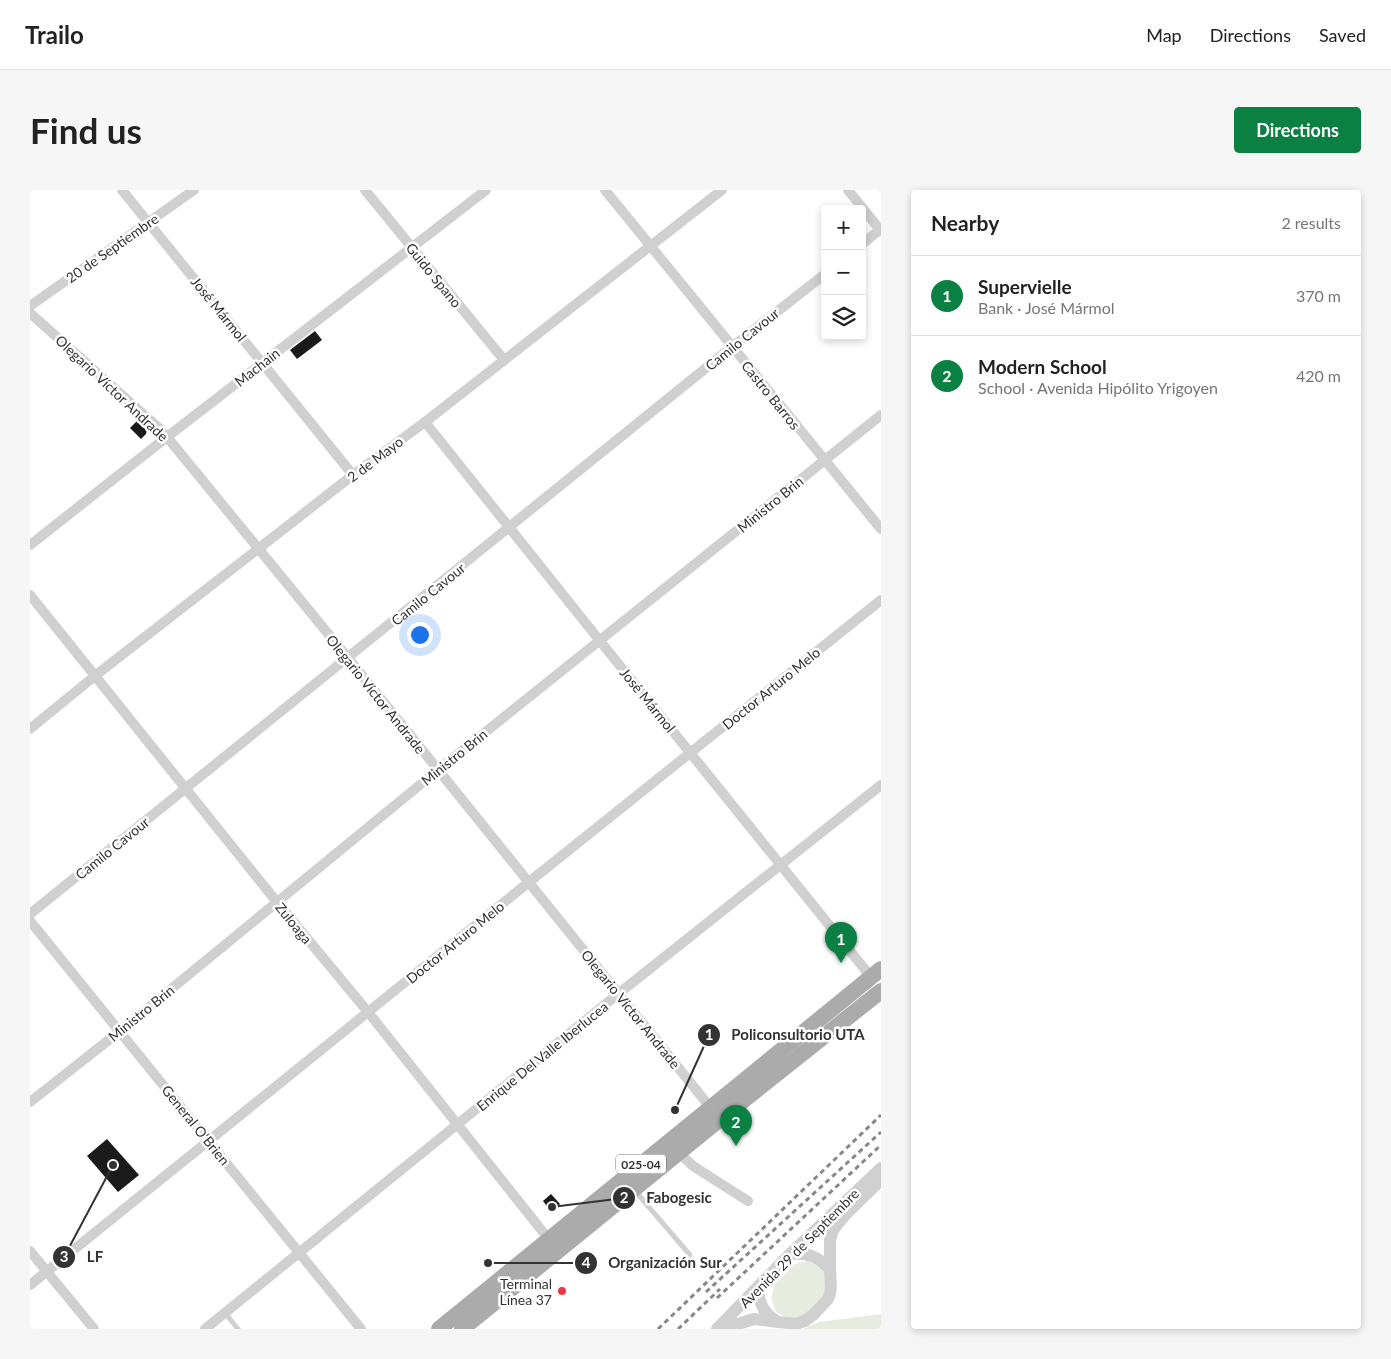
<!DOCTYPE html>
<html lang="en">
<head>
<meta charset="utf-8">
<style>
	body { margin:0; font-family:Lato,sans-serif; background:#f6f6f6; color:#222 }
	.controls { position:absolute; right:15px; top:15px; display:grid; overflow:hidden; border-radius:5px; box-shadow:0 2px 8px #0003 }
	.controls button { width:45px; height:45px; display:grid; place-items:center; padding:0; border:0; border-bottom:1px solid #e0e0e0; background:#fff; color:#222; font:25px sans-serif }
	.you { position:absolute; left:389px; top:444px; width:18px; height:18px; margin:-12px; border:4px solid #fff; border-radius:50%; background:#1a73e8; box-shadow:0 0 0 8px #1a73e833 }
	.badge { display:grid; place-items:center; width:32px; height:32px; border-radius:50%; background:#0b8043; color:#fff; font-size:16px; font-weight:700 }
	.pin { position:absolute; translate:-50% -41px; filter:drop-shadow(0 1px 2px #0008) }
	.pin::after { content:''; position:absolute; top:26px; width:18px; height:15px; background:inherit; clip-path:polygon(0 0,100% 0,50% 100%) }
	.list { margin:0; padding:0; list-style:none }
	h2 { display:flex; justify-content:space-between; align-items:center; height:65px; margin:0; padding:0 20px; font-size:21px }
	h2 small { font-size:16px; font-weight:400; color:#767676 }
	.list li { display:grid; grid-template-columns:32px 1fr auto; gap:15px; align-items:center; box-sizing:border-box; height:80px; padding:0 20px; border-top:1px solid #e0e0e0 }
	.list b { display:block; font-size:19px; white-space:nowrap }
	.list p { margin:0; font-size:16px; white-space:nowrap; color:#767676 }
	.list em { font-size:16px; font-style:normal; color:#767676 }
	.icon { flex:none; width:28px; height:28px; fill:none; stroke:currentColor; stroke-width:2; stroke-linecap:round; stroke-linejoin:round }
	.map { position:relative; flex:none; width:851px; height:1139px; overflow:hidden; border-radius:5px }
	header { display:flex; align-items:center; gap:30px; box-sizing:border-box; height:70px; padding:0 25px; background:#fff; border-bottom:1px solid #e0e0e0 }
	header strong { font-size:24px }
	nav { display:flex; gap:28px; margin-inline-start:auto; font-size:18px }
	.intro { display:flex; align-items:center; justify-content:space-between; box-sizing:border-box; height:120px; padding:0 30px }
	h1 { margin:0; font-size:35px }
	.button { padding:12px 22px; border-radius:5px; background:#0b8043; color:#fff; font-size:18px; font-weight:700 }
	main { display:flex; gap:30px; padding:0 30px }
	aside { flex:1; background:#fff; border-radius:5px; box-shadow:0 2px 8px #0003 }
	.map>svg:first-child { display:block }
</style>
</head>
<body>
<header>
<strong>Trailo</strong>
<nav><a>Map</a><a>Directions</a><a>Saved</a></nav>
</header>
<div class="intro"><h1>Find us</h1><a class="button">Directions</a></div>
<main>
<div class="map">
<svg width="851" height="1139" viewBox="0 0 851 1139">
	<rect width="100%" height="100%" fill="#fff"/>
	<g fill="#e6ecdf">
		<path d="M778 1071 793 1078C803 1103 787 1114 770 1129L757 1128 746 1122 741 1108 745 1094 765 1074Z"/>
		<path d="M851 1124V1139H773L789 1132Z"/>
	</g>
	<g fill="#1a1a1a">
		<path d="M285 141 292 150 267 169 260 160Z"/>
		<path d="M108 230 117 239 116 244 111 249 100 238Z"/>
		<path d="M77 949 109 985 88 1002 57 966Z"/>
		<path d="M521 1004 530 1014 524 1020 519 1019 513 1011Z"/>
	</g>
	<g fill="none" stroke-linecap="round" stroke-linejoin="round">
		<g stroke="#d0d0d0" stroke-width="5">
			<path d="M606 1002 660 1065"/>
			<path d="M195 1123 208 1139"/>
		</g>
		<g stroke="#d0d0d0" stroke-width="10">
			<path d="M92 0 323 285"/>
			<path d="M335 0 474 170"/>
			<path d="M575 0 851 339"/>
			<path d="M818 0 851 41"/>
			<path d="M832 54 851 39"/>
			<path d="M0 116 164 0"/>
			<path d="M0 123 130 239 137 247 318 468 684 922"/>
			<path d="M395 232 570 451 841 787"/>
			<path d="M0 355 137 247 456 0"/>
			<path d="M0 405 246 711 338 822 521 1052"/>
			<path d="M0 539 66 485 323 285 395 232 692 0"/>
			<path d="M0 724 702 157 795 84"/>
			<path d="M0 731 331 1139"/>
			<path d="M0 912 90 841 408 580 851 225"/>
			<path d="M649 963 663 976 718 1011"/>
			<path d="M0 1061 64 1139"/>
			<path d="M0 1095 499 692 851 410"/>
			<path d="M175 1139 588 804 851 595"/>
		</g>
		<g stroke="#d0d0d0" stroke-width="12">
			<path d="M760 1064C779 1063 787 1066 800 1079"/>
			<path d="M728 1098C729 1114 734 1124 748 1132"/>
			<path d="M687 1139 760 1064 851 978"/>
			<path d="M699 1139 705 1135 724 1129 765 1134 775 1131 784 1124 798 1109 800 1104 801 1097 800 1079V1050L803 1040 815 1025 851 990"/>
		</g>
		<g stroke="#ababab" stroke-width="16">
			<path d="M409 1139 851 779"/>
			<path d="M432 1139 690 929 851 801"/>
		</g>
		<g stroke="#888" stroke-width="3" stroke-dasharray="5 4" stroke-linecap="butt">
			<path d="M676 1102 851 942"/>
			<path d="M687 1108 851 955"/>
			<path d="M628 1139 851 925"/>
			<path d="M648 1139 690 1099"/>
		</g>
	</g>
	<circle fill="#e63946" stroke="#fff" stroke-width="2" cx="532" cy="1101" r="5"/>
	<g text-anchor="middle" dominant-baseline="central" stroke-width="5" stroke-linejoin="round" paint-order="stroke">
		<rect fill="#fff" stroke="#707070" stroke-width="1" x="586" y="964.5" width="50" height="19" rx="4"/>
		<g font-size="12" font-weight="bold" fill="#333">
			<text x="611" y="974">025-04</text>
		</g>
		<g font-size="14" fill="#333" stroke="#fff">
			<text transform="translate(82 58) rotate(-35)">20 de Septiembre</text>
			<text transform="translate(404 85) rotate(51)">Guido Spano</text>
			<text transform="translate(189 119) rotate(51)">José Mármol</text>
			<text transform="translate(712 149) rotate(-39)">Camilo Cavour</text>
			<text transform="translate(227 177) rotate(-38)">Machain</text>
			<text transform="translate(82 198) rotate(43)">Olegario Víctor Andrade</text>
			<text transform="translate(741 205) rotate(51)">Castro Barros</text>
			<text transform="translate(345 269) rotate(-37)">2 de Mayo</text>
			<text transform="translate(740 314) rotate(-39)">Ministro Brin</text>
			<text transform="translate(398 404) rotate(-39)">Camilo Cavour</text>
			<text transform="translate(741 498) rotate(-39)">Doctor Arturo Melo</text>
			<text transform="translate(346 504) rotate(51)">Olegario Víctor Andrade</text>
			<text transform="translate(618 510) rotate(51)">José Mármol</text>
			<text transform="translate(424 567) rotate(-39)">Ministro Brin</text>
			<text transform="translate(82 658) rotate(-39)">Camilo Cavour</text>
			<text transform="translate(264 733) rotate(51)">Zuloaga</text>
			<text transform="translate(425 752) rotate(-39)">Doctor Arturo Melo</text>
			<text transform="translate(601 819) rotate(51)">Olegario Víctor Andrade</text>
			<text transform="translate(111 823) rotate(-39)">Ministro Brin</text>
			<text transform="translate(512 866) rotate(-39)">Enrique Del Valle Iberlucea</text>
			<text transform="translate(166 935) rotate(51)">General O'Brien</text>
			<text transform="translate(769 1058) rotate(-45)">Avenida 29 de Septiembre</text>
		</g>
		<g font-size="14" fill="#333" stroke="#fff" text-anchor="end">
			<text x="522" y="1093">Terminal<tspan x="522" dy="16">Línea 37</tspan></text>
		</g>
	</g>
	<path fill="none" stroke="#333" stroke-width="2" d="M645 920L679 845M522 1017L594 1008M83 975L34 1067M458 1073L556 1073"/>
	<g fill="#333" stroke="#fff" stroke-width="2">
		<circle cx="645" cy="920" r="5"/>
		<circle cx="522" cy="1017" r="5"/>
		<circle cx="83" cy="975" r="5"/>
		<circle cx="458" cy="1073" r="5"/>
		<circle cx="679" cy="845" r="12"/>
		<circle cx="594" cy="1008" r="12"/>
		<circle cx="34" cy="1067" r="12"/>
		<circle cx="556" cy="1073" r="12"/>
	</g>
	<g font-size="15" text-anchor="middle" font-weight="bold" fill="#fff">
		<text x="679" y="850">1</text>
		<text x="594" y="1013">2</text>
		<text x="34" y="1072">3</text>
		<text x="556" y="1078">4</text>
	</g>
	<g font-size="15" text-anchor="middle" font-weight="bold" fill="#333" stroke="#fff" stroke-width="5" stroke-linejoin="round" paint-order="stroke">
		<text x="768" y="850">Policonsultorio UTA</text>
		<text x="649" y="1013">Fabogesic</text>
		<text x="65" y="1072">LF</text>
		<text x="635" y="1078">Organización Sur</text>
	</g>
</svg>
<div class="controls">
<button>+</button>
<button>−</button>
<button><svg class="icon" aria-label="layers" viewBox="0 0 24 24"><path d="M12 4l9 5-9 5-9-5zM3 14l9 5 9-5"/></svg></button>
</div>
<div class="you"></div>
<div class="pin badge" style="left:811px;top:773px">1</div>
<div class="pin badge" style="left:706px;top:956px">2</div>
</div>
<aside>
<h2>Nearby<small>2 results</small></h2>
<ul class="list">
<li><span class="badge">1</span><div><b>Supervielle</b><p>Bank · José Mármol</p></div><em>370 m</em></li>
<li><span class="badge">2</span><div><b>Modern School</b><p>School · Avenida Hipólito Yrigoyen</p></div><em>420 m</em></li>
</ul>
</aside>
</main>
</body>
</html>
